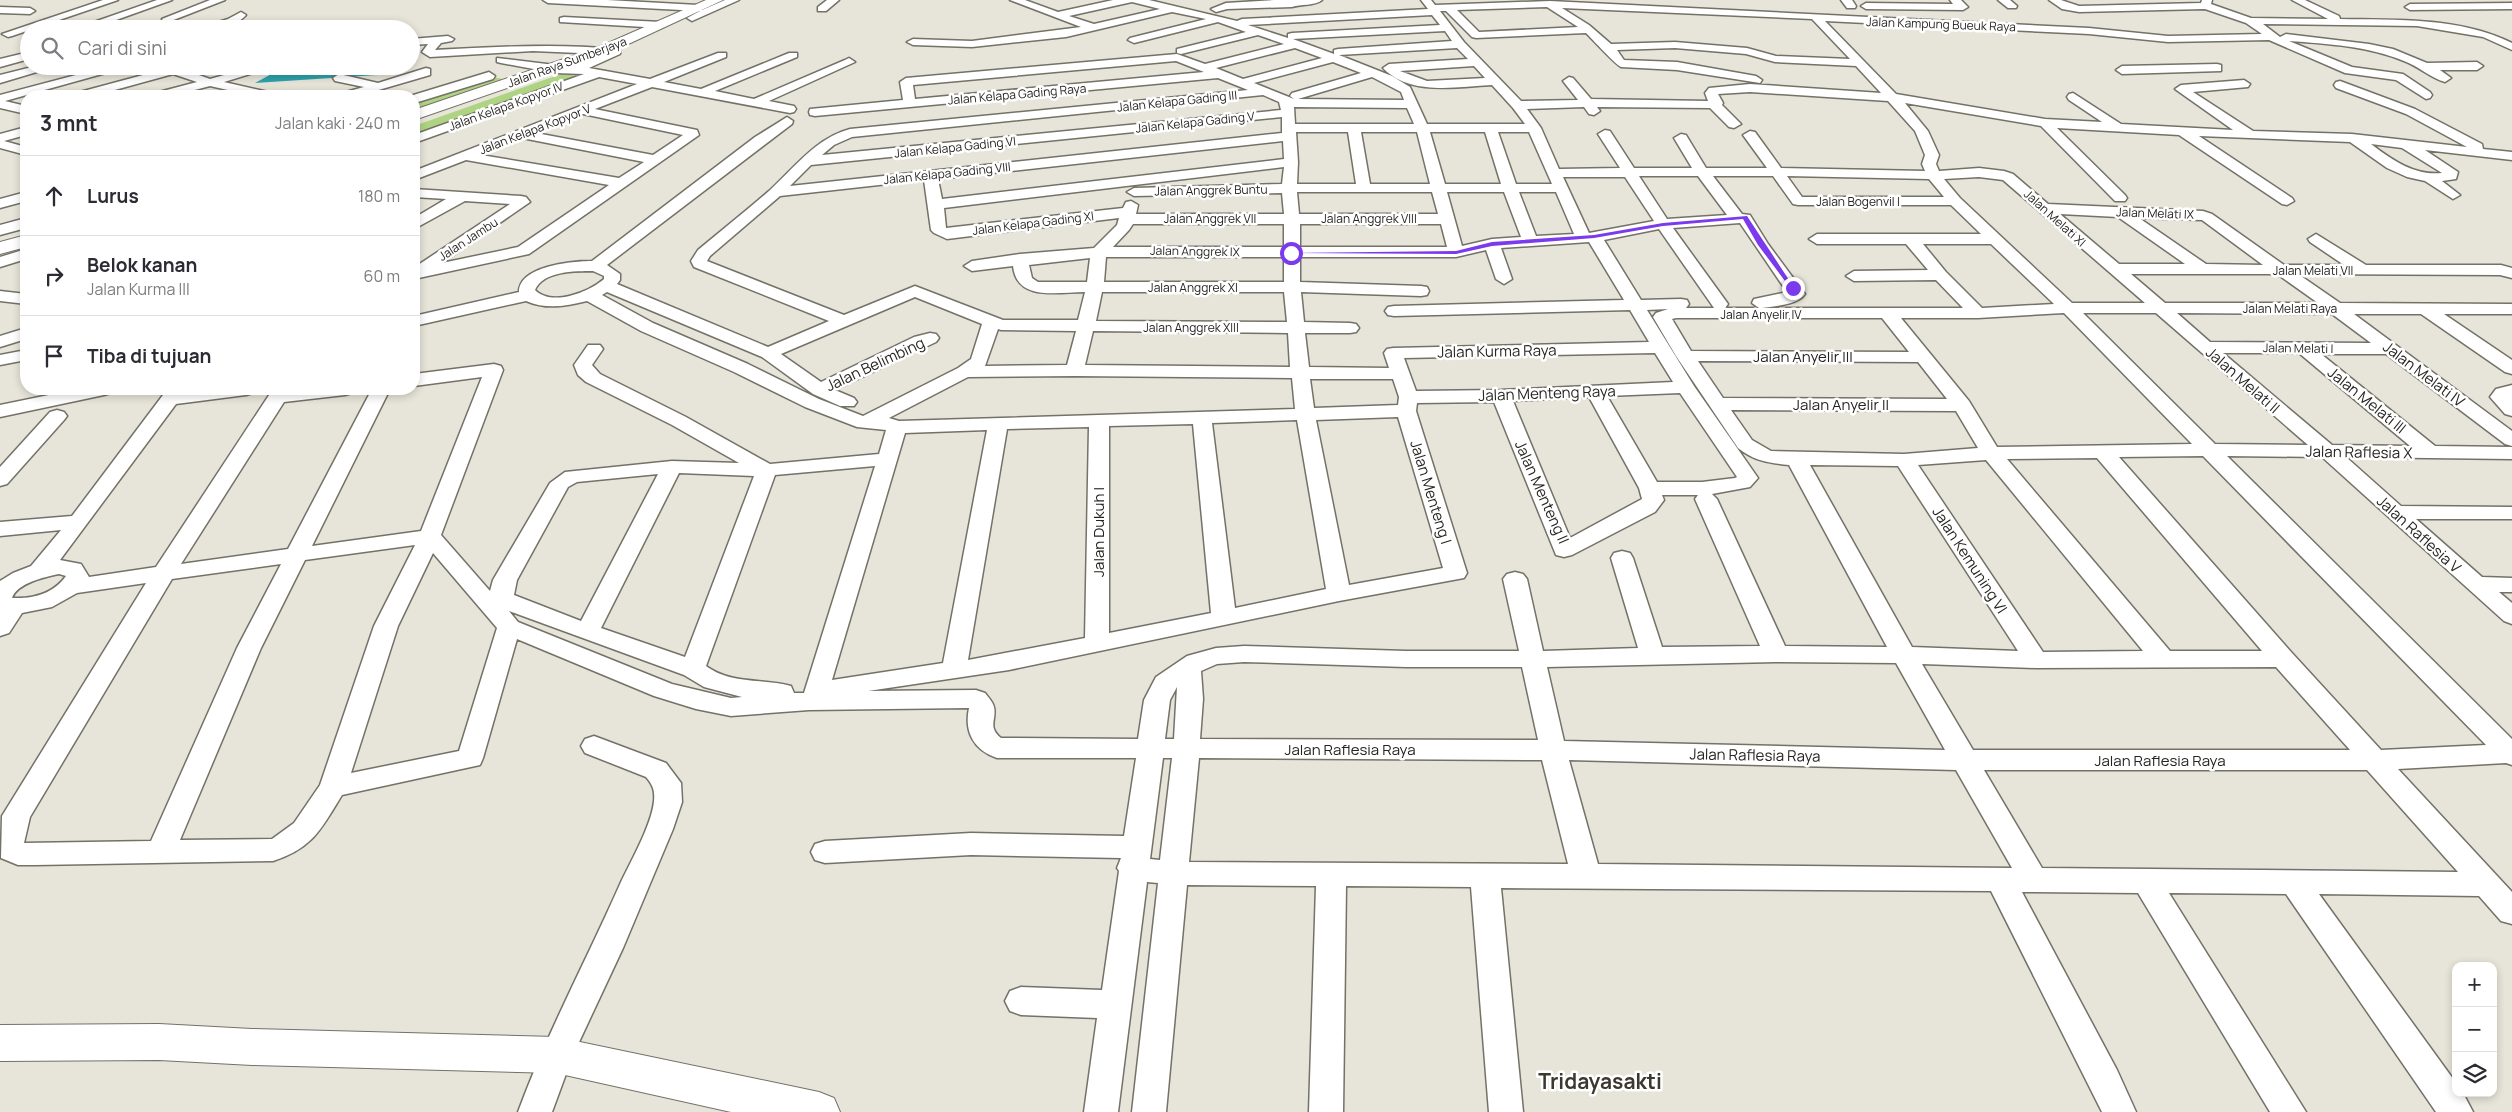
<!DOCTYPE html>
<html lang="id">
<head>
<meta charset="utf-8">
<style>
	body { margin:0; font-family:Manrope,sans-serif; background:#f2f2f3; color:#2b2b33 }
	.controls { position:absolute; right:15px; bottom:15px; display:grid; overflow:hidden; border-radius:10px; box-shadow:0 2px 8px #0003 }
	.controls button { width:45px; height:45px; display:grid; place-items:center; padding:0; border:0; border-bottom:1px solid #e1e1e2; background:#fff; color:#2b2b33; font:25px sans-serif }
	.stop { position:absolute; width:15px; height:15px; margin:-11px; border:4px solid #7c3aed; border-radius:50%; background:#fff }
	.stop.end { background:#7c3aed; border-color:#fff; box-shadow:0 1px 5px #0008 }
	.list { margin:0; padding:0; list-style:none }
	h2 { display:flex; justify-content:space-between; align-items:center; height:65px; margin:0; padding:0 20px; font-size:21px }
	h2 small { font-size:16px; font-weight:400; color:#7c7c81 }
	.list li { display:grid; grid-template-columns:32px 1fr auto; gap:15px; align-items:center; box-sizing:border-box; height:80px; padding:0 20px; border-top:1px solid #e1e1e2 }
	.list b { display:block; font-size:19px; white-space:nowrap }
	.list p { margin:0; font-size:16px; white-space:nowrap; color:#7c7c81 }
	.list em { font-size:16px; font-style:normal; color:#7c7c81 }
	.icon { flex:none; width:28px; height:28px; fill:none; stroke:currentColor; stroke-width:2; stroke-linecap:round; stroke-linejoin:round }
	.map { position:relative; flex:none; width:2512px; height:1112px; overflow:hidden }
	.search { position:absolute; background:#fff; box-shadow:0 2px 8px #0003; left:20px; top:20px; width:400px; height:55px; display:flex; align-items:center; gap:12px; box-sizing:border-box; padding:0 18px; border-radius:28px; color:#7c7c81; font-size:19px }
	.panel { position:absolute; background:#fff; box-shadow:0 2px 8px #0003; left:20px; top:90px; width:400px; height:305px; border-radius:20px }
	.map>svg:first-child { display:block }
</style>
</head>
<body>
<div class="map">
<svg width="2512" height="1112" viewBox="0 0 2512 1112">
	<rect width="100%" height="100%" fill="#e7e4d9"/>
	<g fill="#aed382">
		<path d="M564 73 584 78 414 139V126Z"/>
		<path d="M489 76 516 82 427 111 414 108V99Z"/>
	</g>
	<path fill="#2ea2ab" d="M286 66H399L392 74 255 83Z"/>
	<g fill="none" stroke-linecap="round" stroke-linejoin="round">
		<g stroke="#747167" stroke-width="3">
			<g id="minor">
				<path d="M103 0H118L12 36 8 37 2 34Z"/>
				<path d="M157 0H172L91 29H74Z"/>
				<path d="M210 0H225L171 21H163L162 19Z"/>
				<path d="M543 0H607L698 5 702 6V10L725 0H739L692 21 687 18 700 11 548 3Z"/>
				<path d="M827 0H839L826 11H818V7Z"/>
				<path d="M1010 0H1025L1058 12 1113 0H1149L1237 21 1242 19 1428 9 1421 0H1431L1435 5 1550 1 2089 28 2168 36 2262 34 2246 23 2205 9 2079 12 2062 9 2049 0H2061L2079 6 2201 3 2202 0H2212L2211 4 2251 18 2328 19 2292 0H2305L2339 16 2340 19C2397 20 2460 17 2512 43V50L2483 37 2417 26 2263 24 2280 37 2286 34 2369 44 2393 49 2427 63 2477 62 2483 66 2477 70H2440L2451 78 2445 82C2431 78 2418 66 2404 61 2367 46 2328 44 2289 41L2352 67 2403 74 2430 92 2432 95 2430 98 2426 99 2396 80 2345 73 2269 40 2168 42 2089 34 1825 21 1896 94 2045 119 2102 122 2069 100 2067 97 2069 94 2073 93 2121 124 2233 130 2175 89 2181 85 2244 80 2250 84 2248 87 2193 92 2253 131 2352 134 2467 147 2406 114 2336 88 2334 85 2336 82 2340 81 2415 109 2482 144 2483 149 2512 152V160L2425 150 2458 172 2456 179 2442 181 2460 195 2453 199 2425 181 2407 177 2387 168 2350 142 2199 136 2292 198 2294 201 2287 205 2282 204 2179 135 2057 128 2125 195 2127 198 2125 201H2115L2041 126 1905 103 1928 131 1939 155 1936 164 1939 171 1979 168 2004 171 2013 174 2048 204 2203 211 2212 214 2284 265H2344L2310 242 2308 239 2316 234 2366 265H2501L2512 268V278L2500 275 2298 274 2340 303 2512 304V314H2444L2512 360V374L2505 372 2421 314H2354L2512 431V446L2505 444 2386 354H2321L2435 446 2512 447V459L2346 457 2401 506 2512 507V519H2416L2482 577 2512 578V592H2499L2512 603V624L2504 621 2322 457 2227 456 2512 739V765L2506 763 2398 769 2512 892V924L2501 921 2479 896 2319 894 2456 1083V1093H2463L2473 1112H2436L2286 894 2169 893 2306 1112H2270L2138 893 2022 892 2117 1070 2136 1112H2102L1991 891 1501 888 1523 1112H1489L1471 887 1346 886 1343 1112H1309L1316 886 1187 885 1166 1112H1132L1158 883 1147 882 1118 1112H1084L1097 1018 1021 1015 1010 1011 1005 1001 1010 991 1021 987 1102 990 1119 871 1117 868 1121 858 971 855 825 863 815 860 811 852 815 844 825 841 971 833 1124 836 1136 758H997C973 750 964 731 969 708L809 710 731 716 696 709 654 696 517 639 483 758 480 765 342 795C321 829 313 848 273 861L35 865H18L1 858 2 816 146 583 77 593 52 607 22 613 9 633 0 636V581L13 573 31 566 61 530 0 536V522L72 516 163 395 205 389H255L253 393 246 395 176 404 60 560 81 564 89 577 156 567 273 389H354L352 393 345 395 284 402 181 564 288 549 372 389H390L312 546 421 531 482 377 414 386V374L494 364 501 366 503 370 441 535 490 591 493 580 550 483 565 472 672 461 739 463 672 425 586 382 578 375 574 365 588 345H600L603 349 592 365 600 374 686 417 770 464 879 454 886 430 857 427 805 407 734 372 641 331 587 301C566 306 547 310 526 301L414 326V316L519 292C519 266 572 261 592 261L755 137 787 117 793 121 792 124 607 265 620 274V280L617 284 768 347 829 321 694 267 691 261 698 250C722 230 746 211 769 191 794 168 816 138 850 129L1248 90 1218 78 815 116 810 115 809 112 810 109 903 100 900 82 906 78 1177 54 1205 64 1284 44 1258 35 1181 54 1177 53V49L1246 32 1218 22 1134 43 1128 40 1130 38 1206 19 1172 12 1066 37 972 47 913 45 907 42 913 39 972 41 1081 27ZM1132 2 1160 9 1094 24 1069 16ZM1547 7 1578 27 1479 32 1457 10ZM1562 8 1812 19 1850 59 1776 56 1747 48 1675 42 1611 44 1589 25ZM1440 11H1446L1472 37 1476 38 1586 33C1592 39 1616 65 1621 67L1677 70 1760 83 1762 80 1756 76 1677 62 1624 60 1617 50 1675 48 1746 54 1775 62 1856 66 1881 93 1750 84 1709 88 1705 93 1708 101 1591 99 1573 78 1569 77 1563 81 1578 100 1521 101 1464 42ZM1432 15 1440 25 1292 33 1288 34V38L1248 25ZM1445 31 1452 41 1338 49 1334 50V54L1293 39ZM1295 48 1322 58 1243 79 1216 68ZM1457 48 1468 59 1389 64 1383 68C1410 96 1455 87 1492 85L1513 108 1525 124H1427L1410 87 1392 76 1339 55ZM1176 61 1204 72 915 99 913 85ZM1333 62 1361 73 1292 93 1290 96 1294 99 1254 83ZM1474 66 1485 78 1427 81 1400 71ZM1372 77 1401 92 1404 100 1298 99ZM1750 92 1888 101 1915 131 1925 155 1922 164 1925 171 1781 168 1755 132 1750 131 1743 135 1767 168H1706L1686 135 1681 134 1674 138 1692 168H1634L1610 131 1605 130 1598 134 1620 168 1559 169 1541 128 1527 109 1584 107 1589 114 1594 115 1600 111 1597 107 1710 108 1729 127 1734 128 1741 124 1722 105 1723 103 1718 94ZM1263 95 1279 102 1281 110 822 155 834 145 852 137ZM1294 107 1407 108 1414 124H1295ZM1282 117V133L790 186 811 165ZM1296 132H1348L1356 184H1297L1298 162ZM1361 132H1417L1430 184H1370ZM1430 132H1485L1501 184H1445ZM1498 132H1529L1552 184H1516ZM1283 141 1284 159 942 199 938 179ZM2371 144 2402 148 2442 173C2415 176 2392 160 2371 144ZM1284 167 1282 184 1134 188 1127 192 1134 196 1282 193 1284 214H1136L1138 205 1131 201 1126 202 1123 208 946 228 944 208ZM1639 176H1698L1727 215 1667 219ZM1713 176H1773L1793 204 1798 205H1951L1981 234H1817L1809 239 1817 244H1906L1928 270 1854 271 1846 276 1854 281 1936 280 1963 308H1762C1774 306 1798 305 1805 294L1768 244 1750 215 1742 214ZM1787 176 1929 179 1944 197H1802ZM1563 177H1625L1654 221 1589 233ZM1979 177 2003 180 2145 303H2072L1960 198 1944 179ZM924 180 931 230 934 233 947 239 1119 218 1117 225 1094 248 1020 254 972 261 964 266 972 271 1013 266C1017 302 1058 292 1085 292L1078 320H1003L915 286 844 315 707 261 710 256 780 196ZM1297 192H1432L1438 214H1299ZM1447 192H1504L1521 237 1492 239 1462 246ZM1519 192H1556L1574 234 1536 236ZM2060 214 2118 217 2185 264H2119ZM2139 218 2202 220 2263 265 2206 264ZM1740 223 1787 292 1754 299 1752 303 1759 308H1725L1728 304 1673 228ZM1133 224H1284V247H1113L1129 230ZM1300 224H1441L1447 247H1300ZM1659 229 1714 308H1715H1686L1689 304 1687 300 1681 299 1641 300 1604 240ZM1589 242 1624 300 1394 306 1388 307 1385 311 1388 315 1394 316 1630 310 1649 342 1393 348 1387 349 1384 353 1389 368 1309 367 1305 333H1350L1356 332 1359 328 1356 324 1350 323 1304 322 1301 292 1421 296 1427 295 1429 291 1427 287 1421 286 1300 282V257H1456L1486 250 1496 279 1504 284 1512 279 1501 248ZM1923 244H1991L2054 304 1982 308 1946 272ZM1106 257H1284V282H1104ZM1090 258 1087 282H1038L1032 278 1029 265ZM593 271 604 276V279C589 292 552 307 535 290 543 271 575 271 593 271ZM2131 274H2277L2318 303H2165ZM607 292 762 357 813 394 840 406H854L857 402 854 398 835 390 936 342 939 338 936 334 930 333 914 337 821 382 781 354 915 297 982 324 971 359 958 368 863 416 819 399 748 364 653 323 602 295ZM1102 292H1284L1287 322 1096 321ZM1668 309 1656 313 1653 317 1676 356 1738 448C1754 461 1769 463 1789 465L1887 647 1785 646 1717 499 1712 494 1750 487 1758 478 1694 386 1647 310ZM2064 313 2192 444 1997 447 1969 401 1901 318H1978ZM2083 313H2156L2308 445 2215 444ZM2177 313 2332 314 2371 343 2210 342ZM1676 318H1882L1909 352 1691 351 1672 319ZM998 329 1001 330 1076 331 1067 365 985 366ZM1093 331 1288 333 1290 367 1085 365ZM1655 353 1673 382 1501 390 1416 391 1404 358ZM2223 353H2299L2410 446 2332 445ZM1698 361 1918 362 1947 399 1723 398ZM1075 376 1292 378 1295 409 899 421 889 418 968 377ZM1310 379H1393L1399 397 1398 405 1314 408ZM1680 393 1737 477 1735 478 1702 482H1657L1607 396ZM1589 397 1639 488 1642 499 1570 538 1513 401ZM1494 402 1556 555 1564 557 1572 555 1655 512 1664 500 1662 495H1698L1695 499 1760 646 1662 647 1633 558 1630 553 1622 551 1614 553 1611 558 1638 648 1543 651 1527 579 1523 574 1515 572 1507 574 1503 579 1519 651H1406L1244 646 1216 648 1187 656 1156 677 1144 700 1138 739 1001 738C987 727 997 719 994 707 993 702 988 697 985 693L976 690 868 691 1009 670 1339 601 1464 578 1467 573 1416 411 1417 403ZM1731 410 1956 411 1978 448 1904 454 1771 451 1752 440ZM1398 417 1443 568 1349 585 1316 420ZM1297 420 1326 589 1235 608 1212 423ZM1193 424 1211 613 1109 633V426ZM1089 427 1085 638 968 660 1007 429ZM987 430 943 663 832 680 905 433ZM2203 456 2486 745 2381 750 2292 653 2119 457ZM2097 458 2262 651H2170L2007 459ZM1986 460 2143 651 2043 652 1918 465ZM1810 465 1898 466 2018 651 1912 647ZM875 466 804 693H794L791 686C763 678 732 685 706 666L775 475ZM679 473 754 476 685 657 601 628ZM658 474 581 621 514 595 517 580 568 487 577 482ZM415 545 374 626 320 785 294 823 272 839 180 840 261 648 305 560ZM433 553 497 628 459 751 351 773 398 626ZM281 564 237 648 151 841 24 843 30 817 172 579ZM59 574 66 576C53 594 33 599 12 598 17 583 45 577 59 574ZM509 611 684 675 704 687 742 697 731 698 672 684 518 622ZM1244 662 1406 667H1522L1538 740 1200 739 1203 699 1201 671 1217 664ZM1776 662 1896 663 1945 750 1564 741 1547 667ZM1922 664 2036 668 2276 667 2350 750H1973ZM1177 687 1174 739H1165L1170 700ZM1163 758H1172L1160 860 1150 859ZM1199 758 1542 760 1568 864 1189 862ZM1569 760 1956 770 2012 868 1598 864ZM1984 770H2367L2458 872 2042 868Z"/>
				<path d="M1274 0H1322C1315 6 1301 4 1292 7L1227 9 1216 12 1211 9 1226 3Z"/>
				<path d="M1841 0H1852L1856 6 1855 8H1847Z"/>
				<path d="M1950 0H1961L1968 7 1963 10 1866 9 1861 6 1866 3 1953 4Z"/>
				<path d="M1998 0H2010L2017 6 2016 8H2008Z"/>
				<path d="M2512 3V9L2410 10 2405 7 2410 4Z"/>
				<path d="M0 7 30 8 35 11 30 14 0 13Z"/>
				<path d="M241 12 246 15C234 29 213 29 196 29L228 19Z"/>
				<path d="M564 17 661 22 666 25 661 28 560 22V18Z"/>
				<path d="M448 36 454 39 452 41 441 43 435 50C496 47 555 43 616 49L620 50V54L589 68 650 79 718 53H726V57L664 82 701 89 789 53H797V57L715 91 754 99 845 60 849 58 855 62 769 101 794 106 796 109 794 112 790 113 652 87 595 109 697 130 699 135 529 254 414 279V269L418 265 510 204 465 201 414 229V218L446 199 414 197V189L521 196 526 197 530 202 442 263 518 247 609 185 466 160 414 180V171L637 84 599 77 414 143V135L584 74 555 73 501 63 497 62V58L555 65H575L602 54 533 51 430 57 422 52 428 44 411 45V39ZM583 114 683 135 653 155 536 133ZM522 138 644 162 619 178 481 155Z"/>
				<path d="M29 52V59L0 67V59Z"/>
				<path d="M2217 64 2221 65V71L2122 74 2116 70 2122 66Z"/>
				<path d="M36 66H57L0 83V75Z"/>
				<path d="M110 66H131L5 101 26 106V114L0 108V95Z"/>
				<path d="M142 66H174L210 79 256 66H276L224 82 273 93 275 96H254L210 86 172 96H153L155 93 197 82 173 74 93 96H74L76 93 158 71Z"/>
				<path d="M426 68 430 69V75L358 96H340L342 93 364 87 335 81 333 78 339 74 378 83Z"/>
				<path d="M489 72 495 76 493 79 418 102 414 103V96H410Z"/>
				<path d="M26 127V135L4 141 26 147V155L0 148V134Z"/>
				<path d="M26 192V201L0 208V199Z"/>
				<path d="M26 218V228L0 235V225Z"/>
				<path d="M26 249V259L0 267V257Z"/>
				<path d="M0 291 26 294V304L0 301Z"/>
				<path d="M26 328V339L0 347V336Z"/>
				<path d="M26 350V360L0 365V355Z"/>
				<path d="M2512 385V416L2505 414 2490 397 2496 389Z"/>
				<path d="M78 389H113L111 393 104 395 0 417V405Z"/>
				<path d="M57 410 64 412 67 416 64 420 7 484 0 486V467L50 412Z"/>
				<path d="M594 736 666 763 681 783 682 802 673 829 623 948 573 1055 552 1112H518C547 1033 587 959 621 882 631 861 652 824 654 801 655 791 653 785 646 777L585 753 581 746 585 739Z"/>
			</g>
		</g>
		<g stroke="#747167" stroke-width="2">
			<g id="tertiary">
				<path d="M706 0H723L609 53 414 120V110L599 47Z"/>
				<path d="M26 235V247L0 254V242Z"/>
				<path d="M159 1024 252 1029 556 1037 819 1092 834 1098 840 1112H731L556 1073 252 1065 159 1060 0 1061V1025Z"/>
			</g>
		</g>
		<use href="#minor" fill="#fff" fill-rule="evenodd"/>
		<use href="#tertiary" fill="#fff" fill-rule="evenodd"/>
	</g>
	<path fill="#7c3aed" d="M1747 216 1795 289H1791L1758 245 1743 219 1663 226 1594 238 1492 246 1456 254 1288 253 1456 251 1492 242 1594 235 1663 223Z"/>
	<g text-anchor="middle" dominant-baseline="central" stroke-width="5" stroke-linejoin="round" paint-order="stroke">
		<g font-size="12" fill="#252420" stroke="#fff">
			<text transform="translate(1941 24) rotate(2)">Jalan Kampung Bueuk Raya</text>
			<text transform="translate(567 62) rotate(-20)">Jalan Raya Sumberjaya</text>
			<text transform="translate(1017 94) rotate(-5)">Jalan Kelapa Gading Raya</text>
			<text transform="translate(1177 101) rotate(-6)">Jalan Kelapa Gading III</text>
			<text transform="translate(506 106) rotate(-20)">Jalan Kelapa Kopyor IV</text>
			<text transform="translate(1195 122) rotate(-6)">Jalan Kelapa Gading V</text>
			<text transform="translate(535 129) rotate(-21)">Jalan Kelapa Kopyor V</text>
			<text transform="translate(955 147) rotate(-6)">Jalan Kelapa Gading VI</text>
			<text transform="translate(947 173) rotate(-6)">Jalan Kelapa Gading VIII</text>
			<text transform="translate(1211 190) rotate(-1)">Jalan Anggrek Buntu</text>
			<text x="1858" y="201">Jalan Bogenvil I</text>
			<text transform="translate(2155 213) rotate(2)">Jalan Melati IX</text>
			<text x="1210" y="218">Jalan Anggrek VII</text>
			<text x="1369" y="218">Jalan Anggrek VIII</text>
			<text transform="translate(2055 218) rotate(42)">Jalan Melati XI</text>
			<text transform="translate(1033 223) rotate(-7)">Jalan Kelapa Gading XI</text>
			<text transform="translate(468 239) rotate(-33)">Jalan Jambu</text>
			<text transform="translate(1195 251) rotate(1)">Jalan Anggrek IX</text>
			<text x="2313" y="270">Jalan Melati VII</text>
			<text x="1193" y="287">Jalan Anggrek XI</text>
			<text x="2290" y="308">Jalan Melati Raya</text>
			<text x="1761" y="314">Jalan Anyelir IV</text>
			<text x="1191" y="327">Jalan Anggrek XIII</text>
			<text transform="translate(2298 348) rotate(1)">Jalan Melati I</text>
		</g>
		<g font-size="15" fill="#252420" stroke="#fff">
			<text transform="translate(1497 351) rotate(-1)">Jalan Kurma Raya</text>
			<text x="1803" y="356">Jalan Anyelir III</text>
			<text transform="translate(875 364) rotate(-25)">Jalan Belimbing</text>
			<text transform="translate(2424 374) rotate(37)">Jalan Melati IV</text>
			<text transform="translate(2243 380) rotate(41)">Jalan Melati II</text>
			<text transform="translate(1547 393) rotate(-2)">Jalan Menteng Raya</text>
			<text transform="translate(2367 400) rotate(39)">Jalan Melati III</text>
			<text x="1841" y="404">Jalan Anyelir II</text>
			<text transform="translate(2359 452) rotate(1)">Jalan Raflesia X</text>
			<text transform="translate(1431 492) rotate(73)">Jalan Menteng I</text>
			<text transform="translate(1542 492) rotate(66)">Jalan Menteng II</text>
			<text transform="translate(1098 532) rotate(-90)">Jalan Dukuh I</text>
			<text transform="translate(2419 534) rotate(42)">Jalan Raflesia V</text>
			<text transform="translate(1970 560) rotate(57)">Jalan Kemuning VI</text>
			<text x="1350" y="749">Jalan Raflesia Raya</text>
			<text transform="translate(1755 755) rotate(1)">Jalan Raflesia Raya</text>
			<text x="2160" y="760">Jalan Raflesia Raya</text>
		</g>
		<g font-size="21" font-weight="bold" fill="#3b382f" stroke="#fff">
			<text x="1600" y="1081">Tridayasakti</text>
		</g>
	</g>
</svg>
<div class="controls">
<button>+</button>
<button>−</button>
<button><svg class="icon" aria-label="layers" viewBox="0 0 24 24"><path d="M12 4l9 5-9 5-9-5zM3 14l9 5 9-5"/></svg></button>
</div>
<div class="stop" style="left:1291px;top:253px"></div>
<div class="stop end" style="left:1793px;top:288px"></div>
<div class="search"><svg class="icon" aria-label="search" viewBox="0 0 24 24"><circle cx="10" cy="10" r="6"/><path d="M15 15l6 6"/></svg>Cari di sini</div>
<section class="panel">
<h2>3 mnt<small>Jalan kaki · 240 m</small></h2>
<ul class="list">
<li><svg class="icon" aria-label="ahead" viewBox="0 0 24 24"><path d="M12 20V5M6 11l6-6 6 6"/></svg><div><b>Lurus</b></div><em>180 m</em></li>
<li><svg class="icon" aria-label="right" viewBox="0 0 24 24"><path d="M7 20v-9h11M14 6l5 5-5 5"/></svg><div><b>Belok kanan</b><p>Jalan Kurma III</p></div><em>60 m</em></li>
<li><svg class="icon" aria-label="arrive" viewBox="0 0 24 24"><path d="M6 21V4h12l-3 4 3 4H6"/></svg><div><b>Tiba di tujuan</b></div></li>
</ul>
</section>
</div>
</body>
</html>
